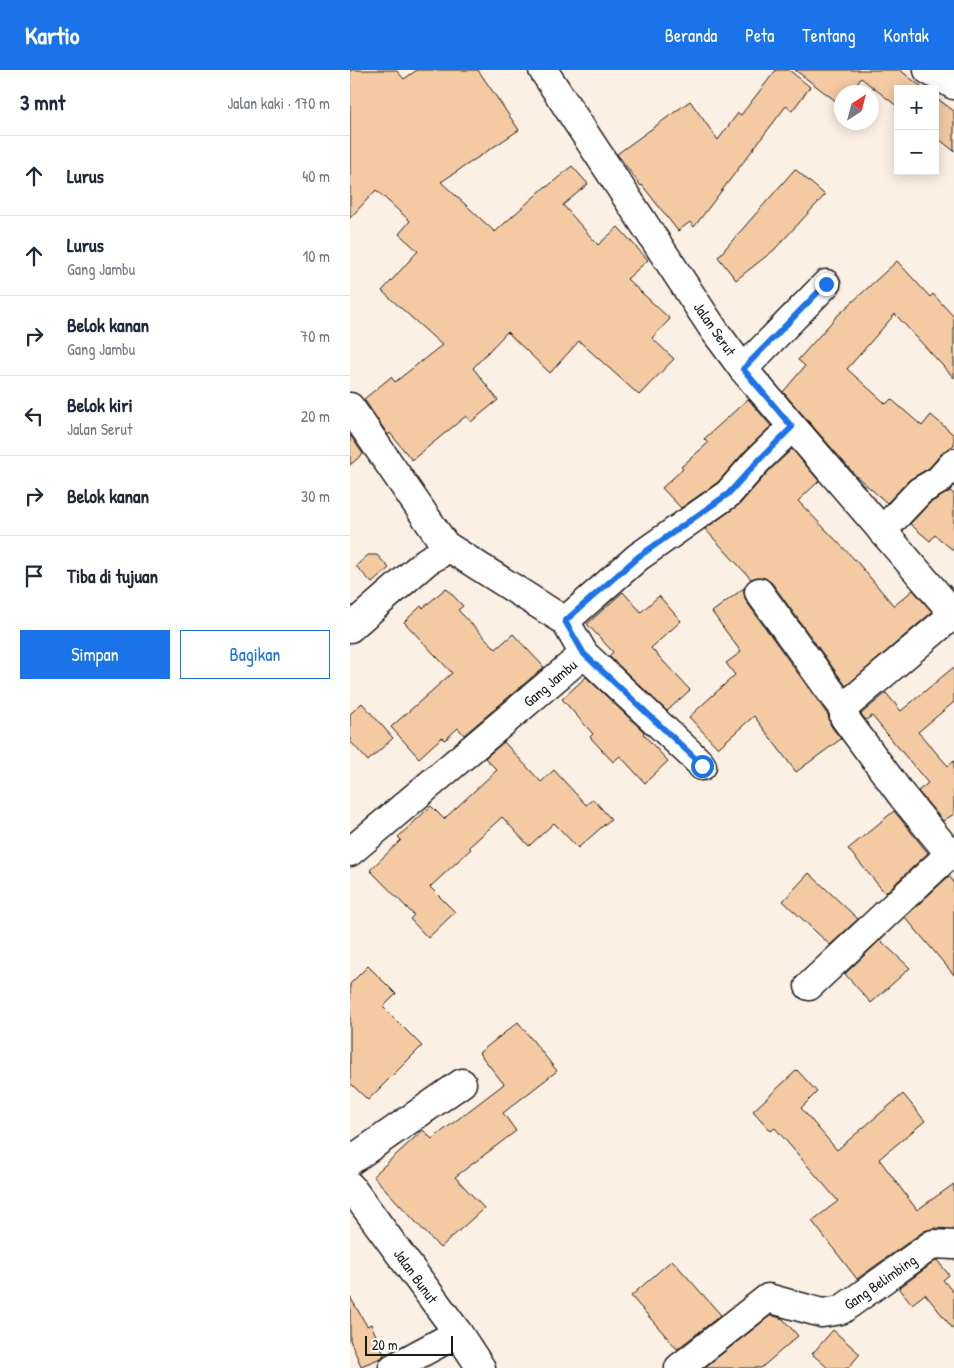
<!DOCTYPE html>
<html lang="id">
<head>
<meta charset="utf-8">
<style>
	body { margin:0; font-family:"Patrick Hand",sans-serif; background:#f6f6f7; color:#1f2937 }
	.controls { position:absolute; right:15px; top:15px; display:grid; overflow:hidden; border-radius:0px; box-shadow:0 2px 12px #0003 }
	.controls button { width:45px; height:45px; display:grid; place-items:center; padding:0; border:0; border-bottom:1px solid #e0e1e3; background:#fff; color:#1f2937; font:25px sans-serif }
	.compass { position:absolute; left:484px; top:15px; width:45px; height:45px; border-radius:50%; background:#fff; box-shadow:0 2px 12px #0003; rotate:36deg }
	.scale { position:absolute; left:15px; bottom:12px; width:88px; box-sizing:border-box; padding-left:5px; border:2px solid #1c1c1c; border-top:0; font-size:14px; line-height:18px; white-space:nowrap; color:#1c1c1c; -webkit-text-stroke:4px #fff; paint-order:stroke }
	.stop { position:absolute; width:15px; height:15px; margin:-11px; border:4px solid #1a73e8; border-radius:50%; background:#fff }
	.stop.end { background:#1a73e8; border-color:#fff; box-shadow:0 1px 5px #0008 }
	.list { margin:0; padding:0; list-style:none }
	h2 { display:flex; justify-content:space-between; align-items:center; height:65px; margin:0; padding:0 20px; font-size:21px }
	h2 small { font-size:16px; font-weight:400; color:#747a83 }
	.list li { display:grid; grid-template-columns:32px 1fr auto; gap:15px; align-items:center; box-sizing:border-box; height:80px; padding:0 20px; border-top:1px solid #e0e1e3 }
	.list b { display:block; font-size:19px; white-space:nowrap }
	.list p { margin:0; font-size:16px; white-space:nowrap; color:#747a83 }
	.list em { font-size:16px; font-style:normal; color:#747a83 }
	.actions { display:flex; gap:10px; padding:15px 20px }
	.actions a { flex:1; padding:11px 0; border:1px solid #1a73e8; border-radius:0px; text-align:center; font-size:18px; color:#1a73e8 }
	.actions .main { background:#1a73e8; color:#fff }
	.icon { flex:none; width:28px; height:28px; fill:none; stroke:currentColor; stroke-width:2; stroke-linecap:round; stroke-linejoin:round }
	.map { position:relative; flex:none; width:604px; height:1298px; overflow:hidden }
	header { display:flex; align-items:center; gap:30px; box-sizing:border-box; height:70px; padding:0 25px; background:#1a73e8; color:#fff }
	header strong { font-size:24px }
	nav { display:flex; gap:28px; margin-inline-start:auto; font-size:18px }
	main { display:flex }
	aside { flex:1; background:#fff }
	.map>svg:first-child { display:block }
</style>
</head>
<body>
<header>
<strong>Kartio</strong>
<nav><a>Beranda</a><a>Peta</a><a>Tentang</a><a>Kontak</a></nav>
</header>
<main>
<aside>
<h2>3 mnt<small>Jalan kaki · 170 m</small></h2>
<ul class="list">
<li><svg class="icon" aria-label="ahead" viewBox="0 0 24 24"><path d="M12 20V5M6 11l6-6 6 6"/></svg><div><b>Lurus</b></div><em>40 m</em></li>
<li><svg class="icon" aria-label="ahead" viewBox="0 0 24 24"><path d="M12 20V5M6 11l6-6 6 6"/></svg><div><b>Lurus</b><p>Gang Jambu</p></div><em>10 m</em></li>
<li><svg class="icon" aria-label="right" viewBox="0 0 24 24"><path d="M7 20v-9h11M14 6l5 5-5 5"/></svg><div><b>Belok kanan</b><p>Gang Jambu</p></div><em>70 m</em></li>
<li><svg class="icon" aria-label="left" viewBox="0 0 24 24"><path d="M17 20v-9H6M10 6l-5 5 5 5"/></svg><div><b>Belok kiri</b><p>Jalan Serut</p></div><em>20 m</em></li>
<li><svg class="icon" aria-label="right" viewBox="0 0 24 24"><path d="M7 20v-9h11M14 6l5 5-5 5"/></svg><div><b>Belok kanan</b></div><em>30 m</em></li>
<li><svg class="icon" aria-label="arrive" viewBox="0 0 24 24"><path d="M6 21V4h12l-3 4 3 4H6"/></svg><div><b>Tiba di tujuan</b></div></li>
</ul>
<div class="actions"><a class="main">Simpan</a><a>Bagikan</a></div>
</aside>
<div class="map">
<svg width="604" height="1298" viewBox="0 0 604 1298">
	<rect width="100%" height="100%" fill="#fcefe3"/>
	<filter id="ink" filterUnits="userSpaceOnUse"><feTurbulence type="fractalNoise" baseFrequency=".02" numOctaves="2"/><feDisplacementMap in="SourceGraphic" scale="10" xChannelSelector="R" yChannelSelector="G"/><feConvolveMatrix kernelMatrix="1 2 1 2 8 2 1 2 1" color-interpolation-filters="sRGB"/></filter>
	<g filter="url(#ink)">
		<g fill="#f4caa3" stroke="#1c1c1c">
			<path d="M0 0H46L54 9 67 0H128L169 60 91 112 145 162 196 116 197 117 222 96 238 114 213 135 248 175 268 157 298 190 277 209 320 249 302 268 324 289 289 325 229 271 200 303 157 262 123 298 148 330 121 352 116 346 62 390 40 363 38 365 14 329 41 307 45 312 92 275 32 221 68 181 49 164 60 151 26 120 0 148Z"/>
			<path d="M426 0H439L460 17 442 41 436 36 344 157 340 152 328 161 292 115 291 116 267 84 340 31 368 70 388 43 391 45Z"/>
			<path d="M445 0H550L574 19H548V37L511 8 500 22H492L491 35Z"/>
			<path d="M585 27 604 41V81L585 66Z"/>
			<path d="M445 99 475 125 424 180 386 210 368 187Z"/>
			<path d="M547 191 580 227 583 224 604 247V308L545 244 497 299 536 334 541 329 572 356 581 345 604 365V375L592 383 579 398 559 410 537 433 506 406 433 322 455 296 448 290 486 247Z"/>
			<path d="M398 329 421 356 395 381 368 412 331 438 312 418 333 399 331 397 358 373 354 369Z"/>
			<path d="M0 365 13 384 0 395Z"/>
			<path d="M442 379 469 411 448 431 508 493 544 536 563 520 582 542 496 616 422 513 415 508 407 507 401 509 355 459 390 434 418 402Z"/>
			<path d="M600 421 604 424V481L585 465 580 471 560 454 580 433Z"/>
			<path d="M18 485H27L39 498 22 513 6 496Z"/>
			<path d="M96 518 113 536 108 540 146 579 163 564 194 597 114 665 108 658 95 670 92 667 69 688 41 657 102 603 54 552 71 536 73 538Z"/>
			<path d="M394 518V524L396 531 478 645 481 656 491 669 446 702 404 646 368 678 339 647 385 605 376 593 391 582 362 542Z"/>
			<path d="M273 522 291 542 309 526 331 551 301 578 340 620 317 641 259 586 263 582 237 554Z"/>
			<path d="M604 597V632L568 662 598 696 604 691V744L593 751 568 721 578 713 522 646 516 650 511 644 536 623 551 641Z"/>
			<path d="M236 607 294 662 293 664 318 691 295 713 270 686 263 692 240 667 243 664 212 629Z"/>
			<path d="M12 633 43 668 18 691 0 671V644Z"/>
			<path d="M154 672 191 712 204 700 236 735 243 729 261 749 228 778 204 753 179 776 152 747 119 777 121 779 80 817 105 842 78 868 60 849 64 845 20 800 51 770 48 767 81 736 94 749 147 700 135 688Z"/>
			<path d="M544 741 578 783 535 823 498 779Z"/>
			<path d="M459 803 508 849 480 875 433 831Z"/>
			<path d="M599 806 604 812V905L555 847Z"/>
			<path d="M530 870 560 898 521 933 495 904Z"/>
			<path d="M18 896 46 924 33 937 72 976 18 1030 0 1013V914Z"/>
			<path d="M168 952 207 1001 153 1043 166 1061 105 1107 134 1138 90 1178 23 1106 73 1060 82 1069 154 1014 129 983Z"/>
			<path d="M447 1000 467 1022 451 1038 487 1080 553 1024 575 1051 529 1089 567 1140 604 1114V1159L584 1158 574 1161 507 1209 462 1151 488 1131 425 1058 421 1061 403 1041Z"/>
			<path d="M322 1190 371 1245 327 1279 281 1226Z"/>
			<path d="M587 1190 599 1205 593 1210 604 1223V1260L575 1224 562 1234 549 1218Z"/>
			<path d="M0 1227 17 1256 21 1254 34 1285 31 1288 11 1296 0 1270Z"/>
			<path d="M421 1245 433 1249 448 1266 411 1298H354Z"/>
			<path d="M483 1260 510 1284 498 1298H478L462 1284Z"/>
		</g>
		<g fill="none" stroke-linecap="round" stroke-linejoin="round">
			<g stroke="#1c1c1c" stroke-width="31">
				<g id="minor">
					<path d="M193 0 364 260 393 299 604 544"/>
					<path d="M578 0 604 15"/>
					<path d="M393 299 476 214"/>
					<path d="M0 337 95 475"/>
					<path d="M532 461 570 421 589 410 604 393"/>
					<path d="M409 522 494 640"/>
					<path d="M215 551 288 487 378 424 407 391 442 357"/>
					<path d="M0 558 77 491 88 485 95 475 215 551 234 584 349 692 352 696"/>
					<path d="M0 782 234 584"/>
					<path d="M600 784 553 727 494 647V640L498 634 604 544"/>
					<path d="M459 916 604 780"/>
					<path d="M0 1091 112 1013"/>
					<path d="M0 1116 108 1263 131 1298"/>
					<path d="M43 1298 108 1263"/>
					<path d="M329 1298 418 1228 472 1243 491 1240 583 1174 604 1175"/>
				</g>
			</g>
			<use href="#minor" stroke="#fff" stroke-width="28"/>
		</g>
	</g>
	<g fill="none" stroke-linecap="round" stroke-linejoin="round" filter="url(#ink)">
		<path stroke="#1a73e8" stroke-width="6" d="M352 696 349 692 234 584 215 551 288 487 378 424 407 392 442 357 393 299 476 214"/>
	</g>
	<g text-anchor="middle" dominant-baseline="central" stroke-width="4" stroke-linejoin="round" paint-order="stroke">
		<g font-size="15" fill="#1c1c1c" stroke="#fff">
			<text transform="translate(365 259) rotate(55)">Jalan Serut</text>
			<text transform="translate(200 613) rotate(-40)">Gang Jambu</text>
			<text transform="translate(66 1206) rotate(54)">Jalan Bunut</text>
			<text transform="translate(530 1212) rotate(-35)">Gang Belimbing</text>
		</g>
	</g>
</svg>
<div class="controls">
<button>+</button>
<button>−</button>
</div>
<svg class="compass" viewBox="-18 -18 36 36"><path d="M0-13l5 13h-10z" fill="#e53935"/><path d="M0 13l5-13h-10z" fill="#747a83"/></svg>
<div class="scale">20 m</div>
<div class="stop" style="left:352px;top:696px"></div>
<div class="stop end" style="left:476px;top:214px"></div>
</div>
</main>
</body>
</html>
